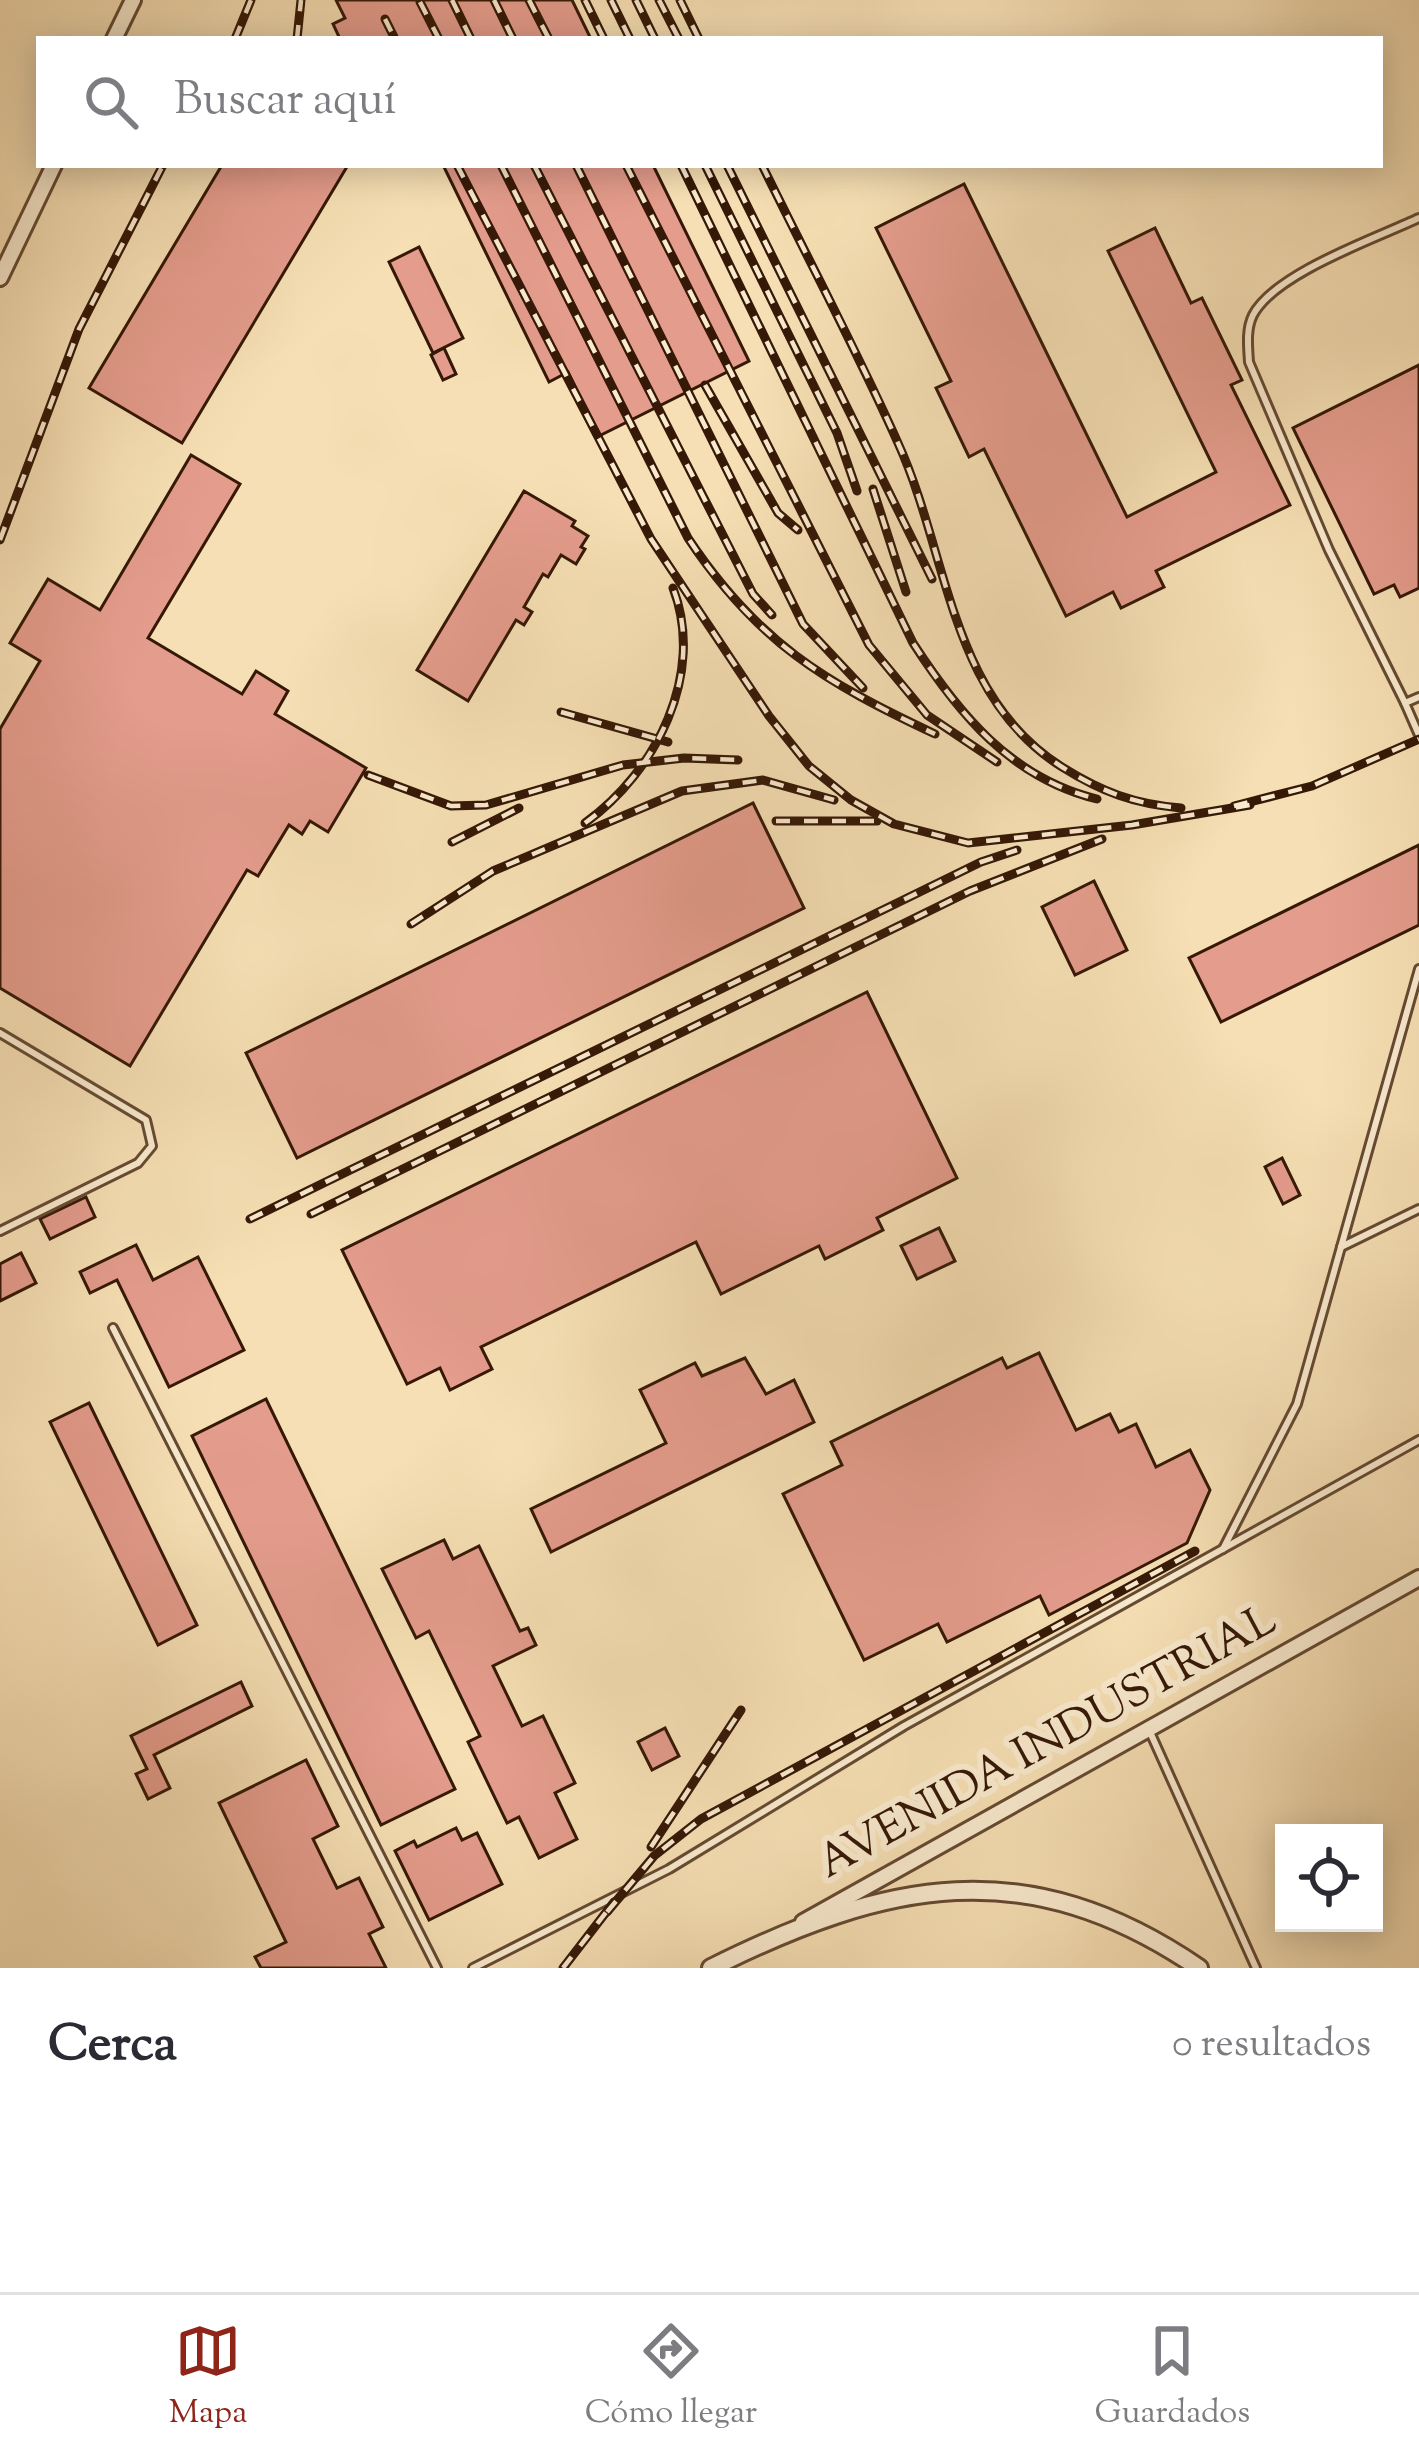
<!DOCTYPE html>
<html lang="es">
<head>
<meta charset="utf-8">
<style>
	body { margin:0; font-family:"Sorts Mill Goudy",serif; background:#f2f2f3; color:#2b2b33 }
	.controls { position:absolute; right:36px; bottom:36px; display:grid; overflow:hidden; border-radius:0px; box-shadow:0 6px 30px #0003 }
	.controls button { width:108px; height:108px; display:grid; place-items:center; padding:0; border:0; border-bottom:3px solid #e1e1e2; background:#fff; color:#2b2b33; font:60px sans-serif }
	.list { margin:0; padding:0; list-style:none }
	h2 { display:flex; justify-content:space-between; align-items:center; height:156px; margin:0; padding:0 48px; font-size:51px }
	h2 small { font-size:39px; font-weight:400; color:#7c7c81 }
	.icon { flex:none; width:66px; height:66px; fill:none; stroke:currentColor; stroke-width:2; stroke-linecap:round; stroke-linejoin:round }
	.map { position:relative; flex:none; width:1419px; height:1968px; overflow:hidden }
	.search { position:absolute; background:#fff; box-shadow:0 6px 30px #0003; left:36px; right:36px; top:36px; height:132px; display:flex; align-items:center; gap:30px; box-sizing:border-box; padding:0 42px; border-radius:0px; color:#7c7c81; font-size:45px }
	.sheet { height:324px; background:#fff }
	nav { display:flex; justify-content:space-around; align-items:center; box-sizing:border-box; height:168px; border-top:3px solid #e1e1e2; background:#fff; font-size:33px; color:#7c7c81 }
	nav a { display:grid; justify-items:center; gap:6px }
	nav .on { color:#8f2418 }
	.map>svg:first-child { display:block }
</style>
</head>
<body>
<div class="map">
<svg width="1419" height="1968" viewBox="0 0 1419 1968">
	<rect width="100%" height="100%" fill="#f6dfb4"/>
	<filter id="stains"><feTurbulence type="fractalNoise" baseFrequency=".00167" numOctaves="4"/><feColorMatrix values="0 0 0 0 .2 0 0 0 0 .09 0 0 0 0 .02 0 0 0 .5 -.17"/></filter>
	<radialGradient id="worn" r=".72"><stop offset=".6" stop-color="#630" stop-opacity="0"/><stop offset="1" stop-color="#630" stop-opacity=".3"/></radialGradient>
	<g fill="#e49c8c" stroke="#351806" stroke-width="3">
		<path d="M336 0H572L591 39H340L333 24 345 18Z"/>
		<path d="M222 165H348L182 443 89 388Z"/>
		<path d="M443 165H653L749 361 599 436 568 372 549 382Z"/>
		<path d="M964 184 1127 517 1216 472 1108 251 1155 228 1191 303 1202 298 1242 380 1231 385 1290 505 1156 571 1164 587 1121 608 1113 592 1066 616 984 449 969 457 936 388 951 381 876 228Z"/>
		<path d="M419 247 463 338 433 353 389 262Z"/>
		<path d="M444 348 456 374 443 380 431 355Z"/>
		<path d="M1419 365V588L1400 597 1394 585 1374 594 1293 428Z"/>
		<path d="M191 455 240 484 148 638 242 694 256 671 288 691 275 714 366 768 328 832 310 821 302 834 289 825 258 876 247 870 130 1066 0 988V729L40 661 10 643 48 579 100 610Z"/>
		<path d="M524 491 575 521 572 526 588 536 581 547 585 549 576 564 561 555 548 577 543 574 524 607 532 612 524 625 516 620 468 701 417 670Z"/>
		<path d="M753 803 804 908 297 1158 246 1053Z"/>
		<path d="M1419 845V925L1221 1022 1189 958Z"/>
		<path d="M1094 881 1127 950 1075 975 1042 907Z"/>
		<path d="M867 992 957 1178 877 1218 883 1230 825 1259 819 1246 721 1294 696 1242 481 1347 492 1369 450 1390 440 1368 407 1384 342 1250Z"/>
		<path d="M1282 1158 1300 1195 1283 1204 1265 1167Z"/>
		<path d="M86 1197 95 1217 50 1239 40 1219Z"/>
		<path d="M939 1228 955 1261 917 1279 901 1246Z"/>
		<path d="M136 1245 153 1280 198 1257 244 1350 169 1387 117 1280 90 1293 80 1272Z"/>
		<path d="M21 1253 36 1283 0 1301V1264Z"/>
		<path d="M1039 1353 1076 1430 1110 1414 1119 1432 1136 1424 1156 1467 1190 1450 1210 1490 1187 1543 1049 1615 1040 1596 947 1642 938 1624 864 1660 783 1494 842 1465 831 1442 1002 1358 1007 1368Z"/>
		<path d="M745 1358 766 1394 794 1380 814 1422 551 1552 531 1509 666 1443 640 1390 695 1363 702 1376Z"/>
		<path d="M266 1399 455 1789 381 1825 192 1436Z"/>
		<path d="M89 1403 197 1625 158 1645 50 1422Z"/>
		<path d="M444 1540 453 1559 479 1546 520 1631 528 1628 536 1645 493 1666 522 1726 543 1716 575 1783 555 1793 577 1839 539 1858 519 1817 507 1823 468 1742 480 1736 429 1631 416 1638 382 1569Z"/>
		<path d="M241 1682 252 1706 154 1755 170 1788 148 1799 136 1774 147 1769 131 1736Z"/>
		<path d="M665 1728 679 1756 652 1770 638 1742Z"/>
		<path d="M306 1760 338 1826 313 1839 337 1888 359 1878 383 1927 369 1934 386 1968H261L255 1957 286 1942 219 1803Z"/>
		<path d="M456 1828 462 1840 477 1833 502 1884 429 1920 395 1851 414 1841 417 1847Z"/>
	</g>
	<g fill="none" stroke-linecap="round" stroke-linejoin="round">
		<g stroke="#654a32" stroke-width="12">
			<g id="service">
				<path d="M1419 697 1405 703 1419 735"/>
				<path d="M1405 703 1329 550 1249 362C1248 346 1246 329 1253 315 1275 273 1377 238 1419 218"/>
				<path d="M0 1033 146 1120 152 1146 138 1163 0 1231"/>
				<path d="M1341 1247 1419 1209"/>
				<path d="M113 1328 437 1968"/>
				<path d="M1223 1549 1297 1404 1419 969"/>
				<path d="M1150 1732 1256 1968"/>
				<path d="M473 1968 669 1869 904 1726 1419 1440"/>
			</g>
		</g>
		<g stroke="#654a32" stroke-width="20">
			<g id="minor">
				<path d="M114 39 133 0"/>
				<path d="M0 278 54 165"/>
				<path d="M803 1922 1419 1578"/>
			</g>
		</g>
		<g stroke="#654a32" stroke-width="22">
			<path id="tertiary" d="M711 1968C886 1881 1026 1850 1199 1968"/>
		</g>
		<use href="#service" stroke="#f9eace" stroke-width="6"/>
		<use href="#minor" stroke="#f9eace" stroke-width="14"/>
		<use href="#tertiary" stroke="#f9eace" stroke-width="16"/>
		<g stroke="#351806" stroke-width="9">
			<g id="rail">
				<path d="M452 0 471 39"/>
				<path d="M494 0 513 39"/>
				<path d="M529 0 549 39"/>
				<path d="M585 0 604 39"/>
				<path d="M611 0 630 39"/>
				<path d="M636 0 655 39"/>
				<path d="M659 0 679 39"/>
				<path d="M680 0 699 39"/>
				<path d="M420 2 439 39"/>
				<path d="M385 19 395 39"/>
				<path d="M235 39 251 0"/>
				<path d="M297 39 301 0"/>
				<path d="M457 165 651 539 769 716 809 766 851 800 894 824 968 843 1132 825 1250 805"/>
				<path d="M501 165 688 538C757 642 824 682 935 734"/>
				<path d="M534 165 753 594 772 615"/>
				<path d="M576 165 803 624 863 688"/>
				<path d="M626 165 869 645 927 715 997 762"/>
				<path d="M681 165 913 643C959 714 1011 778 1097 799"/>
				<path d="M705 165 837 433 857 491"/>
				<path d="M727 165 932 579"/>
				<path d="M762 165C807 257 856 349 898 443 949 555 949 696 1062 767 1102 792 1134 804 1181 808"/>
				<path d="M705 385 778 513 798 530"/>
				<path d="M873 489 906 592"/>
				<path d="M0 540 79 329 163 165"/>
				<path d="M561 712 668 742"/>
				<path d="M368 775 451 806 486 805 623 765 684 758 738 760"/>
				<path d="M1234 806 1312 786 1419 739"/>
				<path d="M776 821H877"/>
				<path d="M585 823C656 772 706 674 673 588"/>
				<path d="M452 842 519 808"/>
				<path d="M411 924 493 871 682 791 763 780 834 800"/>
				<path d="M311 1214 970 891 1102 839"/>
				<path d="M250 1219 981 862 1017 850"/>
				<path d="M651 1847 741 1710"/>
				<path d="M607 1912 654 1856 701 1819 1195 1551"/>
				<path d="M563 1968 614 1902"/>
			</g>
		</g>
		<use href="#rail" stroke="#f9eace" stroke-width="4.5" stroke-dasharray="14" stroke-linecap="butt"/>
	</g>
	<g text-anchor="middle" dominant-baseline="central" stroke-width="12" stroke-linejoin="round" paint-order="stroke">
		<g font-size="45" fill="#351806" stroke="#f9eace">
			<text transform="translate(1048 1744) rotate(-29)">AVENIDA INDUSTRIAL</text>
		</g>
	</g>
	<rect width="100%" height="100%" filter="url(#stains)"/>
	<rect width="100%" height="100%" fill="url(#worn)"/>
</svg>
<div class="controls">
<button><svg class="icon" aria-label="locate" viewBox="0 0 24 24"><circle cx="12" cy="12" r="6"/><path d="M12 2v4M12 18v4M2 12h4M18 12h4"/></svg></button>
</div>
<div class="search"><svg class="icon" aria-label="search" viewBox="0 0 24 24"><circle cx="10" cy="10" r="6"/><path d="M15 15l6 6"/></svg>Buscar aquí</div>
</div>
<section class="sheet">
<h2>Cerca<small>0 resultados</small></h2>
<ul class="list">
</ul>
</section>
<nav>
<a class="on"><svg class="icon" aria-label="map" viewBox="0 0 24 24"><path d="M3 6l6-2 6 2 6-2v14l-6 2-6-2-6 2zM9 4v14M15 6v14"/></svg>Mapa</a>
<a><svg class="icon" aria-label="directions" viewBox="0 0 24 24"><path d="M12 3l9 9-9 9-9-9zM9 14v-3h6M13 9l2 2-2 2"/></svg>Cómo llegar</a>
<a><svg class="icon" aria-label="saved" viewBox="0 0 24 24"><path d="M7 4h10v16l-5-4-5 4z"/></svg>Guardados</a>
</nav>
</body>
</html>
